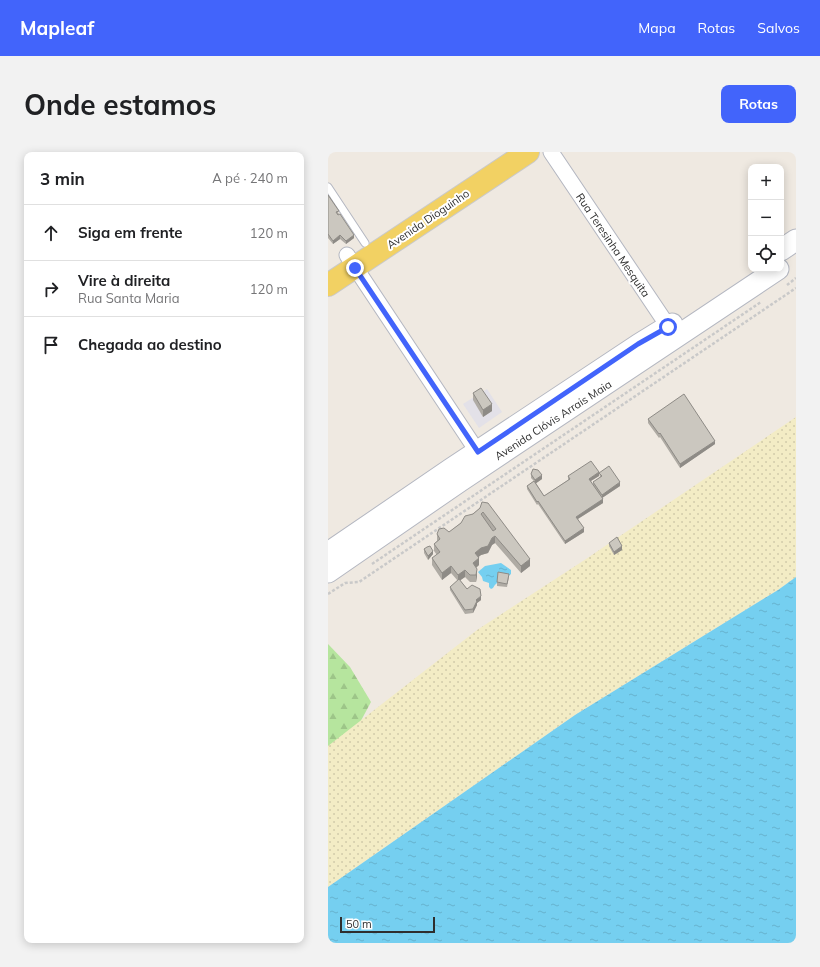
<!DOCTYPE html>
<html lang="pt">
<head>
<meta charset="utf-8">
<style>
	body { margin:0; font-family:Mulish,sans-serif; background:#f2f2f2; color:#202124 }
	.controls { position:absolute; right:12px; top:12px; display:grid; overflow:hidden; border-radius:8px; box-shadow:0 2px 10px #0003 }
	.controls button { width:36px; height:36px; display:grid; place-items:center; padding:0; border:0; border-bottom:1px solid #e0e0e0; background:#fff; color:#202124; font:20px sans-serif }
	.scale { position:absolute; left:12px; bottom:10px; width:95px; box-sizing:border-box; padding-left:4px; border:2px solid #2e2e2e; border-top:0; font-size:11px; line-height:14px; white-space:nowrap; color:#2e2e2e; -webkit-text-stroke:3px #fff; paint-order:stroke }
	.stop { position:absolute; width:12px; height:12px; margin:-9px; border:3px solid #4264fb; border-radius:50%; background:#fff }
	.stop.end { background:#4264fb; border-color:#fff; box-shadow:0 1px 4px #0008 }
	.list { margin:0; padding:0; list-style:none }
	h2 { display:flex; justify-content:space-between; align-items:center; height:52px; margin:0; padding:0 16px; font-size:17px }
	h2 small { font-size:13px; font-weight:400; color:#757577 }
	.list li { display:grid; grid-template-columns:26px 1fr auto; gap:12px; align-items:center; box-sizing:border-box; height:56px; padding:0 16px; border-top:1px solid #e0e0e0 }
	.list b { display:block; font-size:15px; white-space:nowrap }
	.list p { margin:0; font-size:13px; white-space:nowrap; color:#757577 }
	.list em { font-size:13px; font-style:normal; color:#757577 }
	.icon { flex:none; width:22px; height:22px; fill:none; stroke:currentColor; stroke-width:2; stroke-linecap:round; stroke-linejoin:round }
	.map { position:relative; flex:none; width:468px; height:791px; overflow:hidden; border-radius:8px }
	header { display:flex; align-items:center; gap:24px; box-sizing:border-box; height:56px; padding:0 20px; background:#4264fb; color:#fff }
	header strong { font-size:19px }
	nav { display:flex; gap:22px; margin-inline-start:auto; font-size:14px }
	.intro { display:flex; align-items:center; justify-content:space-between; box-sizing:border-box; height:96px; padding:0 24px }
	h1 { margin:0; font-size:28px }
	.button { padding:10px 18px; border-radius:8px; background:#4264fb; color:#fff; font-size:14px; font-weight:700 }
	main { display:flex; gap:24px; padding:0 24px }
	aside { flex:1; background:#fff; border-radius:8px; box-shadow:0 2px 10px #0003 }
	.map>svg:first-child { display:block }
</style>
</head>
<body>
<header>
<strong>Mapleaf</strong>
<nav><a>Mapa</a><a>Rotas</a><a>Salvos</a></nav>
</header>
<div class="intro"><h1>Onde estamos</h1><a class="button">Rotas</a></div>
<main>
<aside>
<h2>3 min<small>A pé · 240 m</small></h2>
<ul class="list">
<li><svg class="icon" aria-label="ahead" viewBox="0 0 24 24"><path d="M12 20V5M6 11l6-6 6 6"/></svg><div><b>Siga em frente</b></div><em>120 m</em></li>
<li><svg class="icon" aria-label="right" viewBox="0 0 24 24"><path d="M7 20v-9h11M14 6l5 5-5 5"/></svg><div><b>Vire à direita</b><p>Rua Santa Maria</p></div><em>120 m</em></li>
<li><svg class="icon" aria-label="arrive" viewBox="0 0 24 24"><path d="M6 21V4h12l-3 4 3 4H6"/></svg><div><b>Chegada ao destino</b></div></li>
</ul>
</aside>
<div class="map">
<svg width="468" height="791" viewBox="0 0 468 791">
	<defs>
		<pattern id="forest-firs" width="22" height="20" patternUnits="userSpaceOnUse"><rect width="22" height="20" fill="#b6e59e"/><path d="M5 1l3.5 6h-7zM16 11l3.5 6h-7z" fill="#9dc588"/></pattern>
		<pattern id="sand-dots" width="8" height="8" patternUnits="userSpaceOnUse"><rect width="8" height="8" fill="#f3ecc5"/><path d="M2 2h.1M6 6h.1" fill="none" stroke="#d1cbaa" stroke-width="1.8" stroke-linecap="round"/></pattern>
		<pattern id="water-ripples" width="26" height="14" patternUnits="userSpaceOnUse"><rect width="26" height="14" fill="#75cff0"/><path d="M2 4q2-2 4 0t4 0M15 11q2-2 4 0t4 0" fill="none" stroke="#66b2ce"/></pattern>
	</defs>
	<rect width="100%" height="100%" fill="#efe9e1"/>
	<path fill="#e3e1e8" d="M159 237 174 260 151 276 135 252Z"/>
	<path fill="url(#forest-firs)" d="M0 492 22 515 43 550 21 591 0 605Z"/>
	<path fill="url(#sand-dots)" d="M468 265V425L450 438 247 563 0 735V594L149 478 258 407Z"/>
	<g fill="url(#water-ripples)">
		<path d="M173 411 183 418V422C177 428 169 428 165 436L163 437 161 435V431L155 429 154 425 150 420 157 414Z"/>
		<path d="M468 425V791H0V735L247 563 450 438Z"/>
	</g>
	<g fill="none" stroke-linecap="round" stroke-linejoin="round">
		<g stroke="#b4b7c1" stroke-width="9">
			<path id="service" d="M0 35 37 91"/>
		</g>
		<g stroke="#b4b7c1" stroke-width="17">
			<g id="minor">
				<path d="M223 0 346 183"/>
				<path d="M19 103 155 308"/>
			</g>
		</g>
		<g stroke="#b4b7c1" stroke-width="23">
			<g id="secondary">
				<path d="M453 98 468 88"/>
				<path d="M0 401 123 317 310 193 344 172"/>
				<path d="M0 420 132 329 450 117"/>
			</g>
		</g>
		<g stroke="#c9c9c9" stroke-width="24">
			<path id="primary" d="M0 133 200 0"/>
		</g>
		<g stroke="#c9c9c9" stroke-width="2.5" stroke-dasharray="3 2" stroke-linecap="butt">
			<path d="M459 133 468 126"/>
			<path d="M44 412 433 150"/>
			<path d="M0 442 17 431 31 430 468 136"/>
		</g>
		<use href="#service" stroke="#fff" stroke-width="7"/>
		<use href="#minor" stroke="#fff" stroke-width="15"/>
		<use href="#secondary" stroke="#fff" stroke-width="21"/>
		<use href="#primary" stroke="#f2d163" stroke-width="22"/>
	</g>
	<g fill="#afaba4">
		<path d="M0 43 11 62 10 63 26 86 18 92 12 87 5 92 0 86Z"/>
		<path d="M145 241 164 259 155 265 145 248Z"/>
		<path d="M320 267 387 292 352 316 332 285 331 286 320 271Z"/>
		<path d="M271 321 292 334 274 346 275 351 250 367 256 380 237 392 210 352 209 353 199 337V334L206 329 203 326V322L214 327 208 331 216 344 240 328V324H271L263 329 265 333V330L272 325Z"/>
		<path d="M152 356 202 414 193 421 167 391 164 393 160 401 153 403 150 405 151 413 148 416 149 424 148 430H142L137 425 132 428 139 437 153 448 149 451V453L145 461 137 462 122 438V435L130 429 123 421 114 428 104 413V406L109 403 106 399V392L109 389V382L121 380Z"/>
		<path d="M281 391 294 398 286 403 281 394Z"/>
		<path d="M96 397 105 402 100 408 96 401Z"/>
		<path d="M181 425 179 435 169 434V430Z"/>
	</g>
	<g fill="#8e8b86">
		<path d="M12 83V87L5 92V89Z"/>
		<path d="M26 83V86L18 92V89Z"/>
		<path d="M164 252V259L155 265V258Z"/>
		<path d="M387 289V292L352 316V312Z"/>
		<path d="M271 320V324L261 330V327Z"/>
		<path d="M214 323V327L207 332V328Z"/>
		<path d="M292 330V334L274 346V343Z"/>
		<path d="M275 347V351L248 368V365Z"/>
		<path d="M256 376V380L237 392V389Z"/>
		<path d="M167 384V391L164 393 160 401 153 403 147 408V401Z"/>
		<path d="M294 394V398L286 403V400Z"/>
		<path d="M105 399V402L100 408V404Z"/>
		<path d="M151 406V413L145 418V411Z"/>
		<path d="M202 407V414L193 421V414Z"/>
		<path d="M123 414V421L114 428V421Z"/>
		<path d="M149 417V424L148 430V423Z"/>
		<path d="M137 418V425L130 430V423Z"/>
		<path d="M153 444V448L149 451V453L145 461V457L148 448Z"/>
	</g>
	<g fill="#cbc7bf" stroke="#8e8b86" fill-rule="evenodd">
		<path d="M0 43 11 59 8 60 10 63 12 62 26 83 18 89 12 83 5 89 0 82Z"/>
		<path d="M153 236 164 252 155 258 145 241Z"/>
		<path d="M356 242 387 289 352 312 332 281 331 282 320 267Z"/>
		<path d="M263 309 271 320 261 327 275 347 248 365 256 376 237 389 210 349 209 350 199 334 206 329 216 344 242 327 240 324Z"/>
		<path d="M281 314 292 330 274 343 265 330 274 324 271 321Z"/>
		<path d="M205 317 210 318 214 323 207 328 203 322Z"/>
		<path d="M154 350 160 351 202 407 193 414 167 384 164 386 160 394 153 396 147 401 151 406 145 411 149 417 148 423H142L137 418 130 423 123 414 114 421 104 406 112 400 106 392 112 387 109 382 111 377 116 376 121 380 133 371 137 364 145 362 152 356ZM155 360 168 377 165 379 153 362Z"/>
		<path d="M289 385 294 394 286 400 281 391Z"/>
		<path d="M102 394 105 399 100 404 96 397 99 395Z"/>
		<path d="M170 420 181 422 179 432 169 430Z"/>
		<path d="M131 427 139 437 144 433 152 437 153 444 148 448 149 449 145 457 137 458 122 435Z"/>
	</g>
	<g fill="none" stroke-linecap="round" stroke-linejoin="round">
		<path stroke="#4264fb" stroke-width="5" d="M27 116 150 300 310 192 340 175"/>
	</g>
	<g text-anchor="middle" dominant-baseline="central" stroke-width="4" stroke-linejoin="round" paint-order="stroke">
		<g font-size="11" fill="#2e2e2e" stroke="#fff">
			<text transform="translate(100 67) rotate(-34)">Avenida Dioguinho</text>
			<text transform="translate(285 93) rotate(56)">Rua Teresinha Mesquita</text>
			<text transform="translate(225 268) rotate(-33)">Avenida Clóvis Arrais Maia</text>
		</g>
	</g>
</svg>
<div class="controls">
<button>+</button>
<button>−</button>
<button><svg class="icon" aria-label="locate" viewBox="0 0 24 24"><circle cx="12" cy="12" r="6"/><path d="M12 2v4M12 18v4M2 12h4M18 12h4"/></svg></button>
</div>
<div class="scale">50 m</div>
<div class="stop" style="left:340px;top:175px"></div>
<div class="stop end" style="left:27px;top:116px"></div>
</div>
</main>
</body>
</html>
